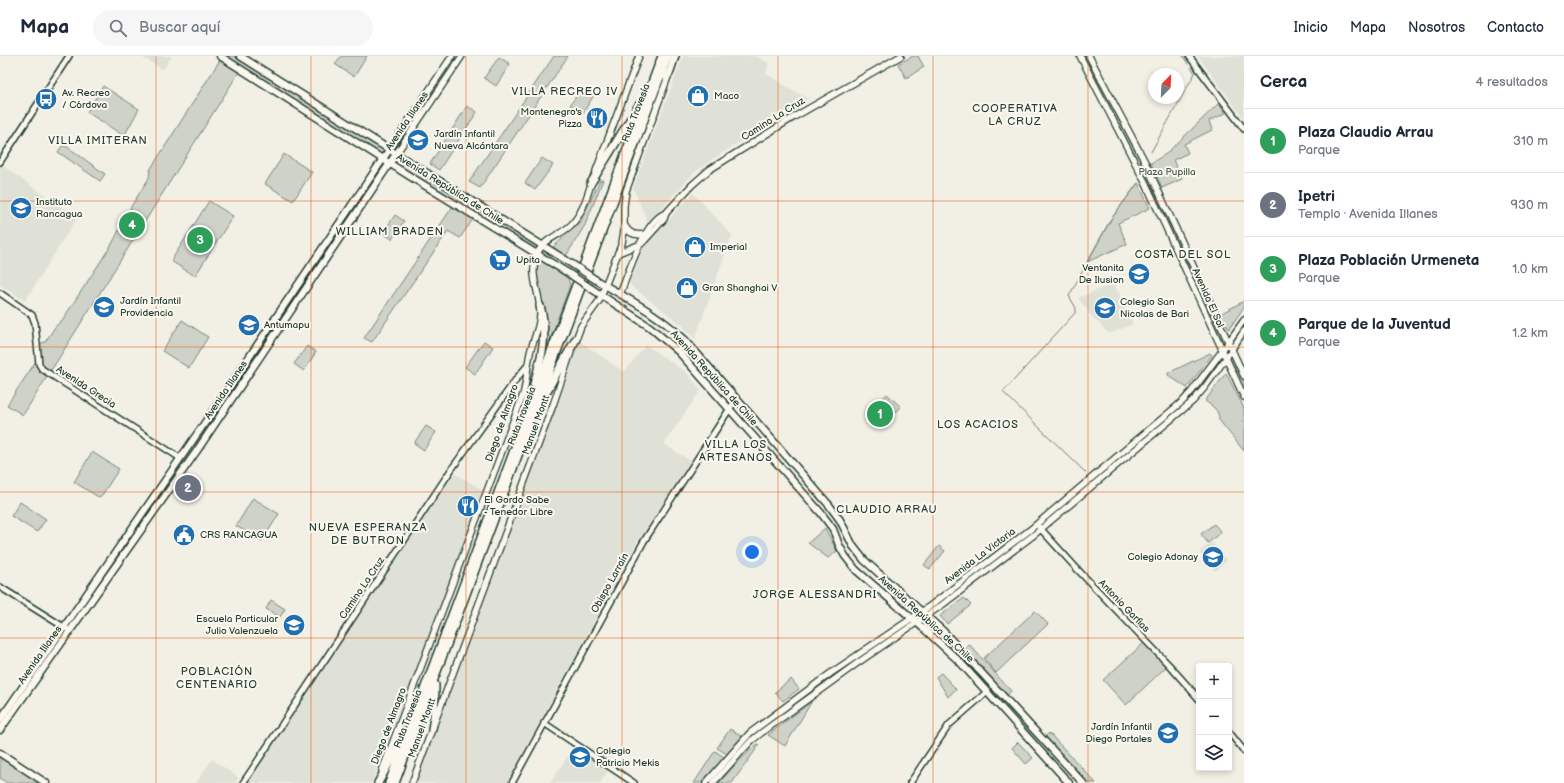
<!DOCTYPE html>
<html lang="es">
<head>
<meta charset="utf-8">
<style>
	body { margin:0; font-family:"Balsamiq Sans",sans-serif; background:#f6f6f7; color:#1f2937 }
	.controls { position:absolute; right:12px; bottom:12px; display:grid; overflow:hidden; border-radius:4px; box-shadow:0 2px 6px #0003 }
	.controls button { width:36px; height:36px; display:grid; place-items:center; padding:0; border:0; border-bottom:1px solid #e0e1e3; background:#fff; color:#1f2937; font:20px sans-serif }
	.compass { position:absolute; left:1148px; top:12px; width:36px; height:36px; border-radius:50%; background:#fff; box-shadow:0 2px 6px #0003; rotate:24deg }
	.you { position:absolute; left:752px; top:496px; width:14px; height:14px; margin:-10px; border:3px solid #fff; border-radius:50%; background:#1a73e8; box-shadow:0 0 0 6px #1a73e833 }
	.badge { display:grid; place-items:center; width:26px; height:26px; border-radius:50%; background:#1f6fb2; color:#fff; font-size:13px; font-weight:700 }
	.pin { position:absolute; translate:-50% -50%; border:2px solid #fff; box-shadow:0 1px 4px #0006 }
	.list { margin:0; padding:0; list-style:none }
	h2 { display:flex; justify-content:space-between; align-items:center; height:52px; margin:0; padding:0 16px; font-size:17px }
	h2 small { font-size:13px; font-weight:400; color:#747a83 }
	.list li { display:grid; grid-template-columns:26px 1fr auto; gap:12px; align-items:center; box-sizing:border-box; height:64px; padding:0 16px; border-top:1px solid #e0e1e3 }
	.list b { display:block; font-size:15px; white-space:nowrap }
	.list p { margin:0; font-size:13px; white-space:nowrap; color:#747a83 }
	.list em { font-size:13px; font-style:normal; color:#747a83 }
	.icon { flex:none; width:22px; height:22px; fill:none; stroke:currentColor; stroke-width:2; stroke-linecap:round; stroke-linejoin:round }
	.map { position:relative; flex:none; width:1244px; height:727px; overflow:hidden }
	header { display:flex; align-items:center; gap:24px; box-sizing:border-box; height:56px; padding:0 20px; background:#fff; border-bottom:1px solid #e0e1e3 }
	header strong { font-size:19px }
	nav { display:flex; gap:22px; margin-inline-start:auto; font-size:14px }
	.search { width:280px; height:36px; background:#f6f6f7; display:flex; align-items:center; gap:10px; box-sizing:border-box; padding:0 14px; border-radius:22px; color:#747a83; font-size:15px }
	main { display:flex }
	aside { flex:1; background:#fff }
	.map>svg:first-child { display:block }
</style>
</head>
<body>
<header>
<strong>Mapa</strong>
<div class="search"><svg class="icon" aria-label="search" viewBox="0 0 24 24"><circle cx="10" cy="10" r="6"/><path d="M15 15l6 6"/></svg>Buscar aquí</div>
<nav><a>Inicio</a><a>Mapa</a><a>Nosotros</a><a>Contacto</a></nav>
</header>
<main>
<div class="map">
<svg width="1244" height="727" viewBox="0 0 1244 727">
	<rect width="100%" height="100%" fill="#f2f0e5"/>
	<filter id="ink" filterUnits="userSpaceOnUse"><feTurbulence type="fractalNoise" baseFrequency=".025" numOctaves="2"/><feDisplacementMap in="SourceGraphic" scale="8" xChannelSelector="R" yChannelSelector="G"/><feConvolveMatrix kernelMatrix="1 2 1 2 8 2 1 2 1" color-interpolation-filters="sRGB"/></filter>
	<g filter="url(#ink)">
		<g fill="#e0e1d6">
			<path d="M140 0H172L163 14Z"/>
			<path d="M683 0H756L769 7 766 18 808 43 710 105 694 117 648 167 633 132Z"/>
			<path d="M1198 0H1244V63Z"/>
			<path d="M2 109 77 162 25 245 0 229V112Z"/>
			<path d="M693 137 732 179 695 283 684 271 667 257 633 232 630 229V225L644 191Z"/>
			<path d="M1114 227 1133 268 1109 278 1092 261 1078 242Z"/>
			<path d="M578 284 624 316 646 289 687 317 701 334 664 388 691 405 639 483 507 727H415Z"/>
			<path d="M454 417 485 435 372 727H245Z"/>
			<path d="M1212 486 1227 505 1215 515 1199 496Z"/>
			<path d="M575 689 610 712 600 727H550Z"/>
			<path d="M212 703 239 722 235 727H196Z"/>
		</g>
		<g fill="#cfd2c8" stroke="#77887e">
			<path d="M223 0H234L498 165 539 191 536 197Z"/>
			<path d="M341 0H367L354 21 335 8Z"/>
			<path d="M554 0H568L480 132 469 126Z"/>
			<path d="M913 0H918L924 11 906 22 898 8Z"/>
			<path d="M1081 0H1087L1147 110 1244 326V336Z"/>
			<path d="M499 1 510 8 496 30 484 22Z"/>
			<path d="M220 4 239 16 23 359 7 349 40 299 39 288 45 286 55 271 63 263 112 188 132 149 149 122 150 114Z"/>
			<path d="M103 30 139 53 124 80 87 56Z"/>
			<path d="M582 32 594 39 583 57 570 49Z"/>
			<path d="M1219 47 1226 57 1209 65 1212 74 1184 88 1188 97 1173 104 1182 123 1162 132 1151 107 1166 98Z"/>
			<path d="M467 50 477 56 439 114 430 108Z"/>
			<path d="M62 90H66L105 118 100 125 58 96Z"/>
			<path d="M284 98 312 116 293 145 265 128Z"/>
			<path d="M542 102 553 109 535 134 525 127Z"/>
			<path d="M600 124H603L585 169 566 200 553 191 580 167Z"/>
			<path d="M1138 127 1150 152 1118 167 1127 188 1087 206 1111 163Z"/>
			<path d="M209 145 233 160 195 220 171 205Z"/>
			<path d="M453 150 473 163 460 182 448 175 372 286 364 282Z"/>
			<path d="M395 159 404 165 392 183 383 177Z"/>
			<path d="M538 202 568 222 570 229 544 300C546 292 548 283 548 275 547 250 529 227 538 202Z"/>
			<path d="M1244 245V251L1229 273 1220 258Z"/>
			<path d="M182 264 208 281 189 312 162 295Z"/>
			<path d="M484 285 493 291 475 318 465 311Z"/>
			<path d="M307 290 316 296 304 315 294 308Z"/>
			<path d="M1210 297 1212 299 1187 332 1168 319V317Z"/>
			<path d="M1226 317 1244 352V395L1219 364C1219 353 1213 351 1205 345Z"/>
			<path d="M887 338 901 351 894 358 880 345Z"/>
			<path d="M874 345 893 364 886 371 867 352Z"/>
			<path d="M426 370 436 376 424 394 414 387Z"/>
			<path d="M92 396 119 413 100 442 74 426Z"/>
			<path d="M253 442 279 458 262 485 236 470Z"/>
			<path d="M20 446 46 463 37 476 11 460Z"/>
			<path d="M1214 468 1221 476 1208 487 1201 478Z"/>
			<path d="M825 472 837 495 828 502 808 487Z"/>
			<path d="M939 490 945 495 930 513 924 509Z"/>
			<path d="M964 542 971 549 947 568 940 560Z"/>
			<path d="M271 544 285 553 280 561 266 553Z"/>
			<path d="M1035 555 1048 568 996 617 984 602Z"/>
			<path d="M1145 586 1168 609 1126 649 1103 624Z"/>
			<path d="M969 588 1011 635 1006 641 963 595Z"/>
			<path d="M941 617 956 633 948 641 936 621Z"/>
			<path d="M791 623 799 633 783 645 775 636Z"/>
			<path d="M812 645 785 690 768 679Z"/>
			<path d="M730 673 742 681 727 698 717 692Z"/>
			<path d="M1049 677 1096 727H1086L1044 682Z"/>
			<path d="M1018 686 1033 702 1026 708 1012 692Z"/>
			<path d="M757 688 759 689 732 727H719L733 711Z"/>
			<path d="M715 695 724 701 702 727H694Z"/>
			<path d="M0 698 44 727H7L0 722Z"/>
		</g>
		<g fill="none" stroke-linecap="round" stroke-linejoin="round">
			<g stroke="#6e7f75" stroke-width="1">
				<path d="M1183 0 1188 8"/>
				<path d="M1151 96 1195 17 1191 12"/>
				<path d="M1086 417 1003 336 1075 257 1076 252 1069 240 1111 163 1138 127"/>
			</g>
			<g stroke="#1f3d34" stroke-width="8">
				<g id="tertiary">
					<path d="M1189 0 1244 73"/>
					<path d="M0 106 69 0"/>
					<path d="M0 237 32 259 35 267 39 308 42 313 180 402"/>
					<path d="M1222 295 1244 264"/>
					<path d="M1226 302 1244 275"/>
					<path d="M1039 471 1078 514 1169 609 1199 643"/>
					<path d="M0 531 67 573"/>
					<path d="M544 667 634 727"/>
					<path d="M1229 676 1244 695"/>
					<path d="M243 727 451 414 517 322 527 310"/>
					<path d="M512 727 644 485 736 343"/>
					<path d="M910 727 949 669 988 635"/>
				</g>
			</g>
			<g stroke="#1f3d34" stroke-width="8">
				<g id="secondary">
					<path d="M1080 0 1146 128 1244 341"/>
					<path d="M1089 0 1145 106 1244 320"/>
					<path d="M389 94 452 0"/>
					<path d="M396 98 462 0"/>
					<path d="M596 115 639 0"/>
					<path d="M625 170C629 178 636 180 645 178"/>
					<path d="M618 197 641 188 645 184 664 163 666 157 692 129 709 114 794 61 901 0"/>
					<path d="M620 238C629 217 644 164 666 157"/>
					<path d="M575 286 581 270 599 245 622 187 624 175V150L626 135 669 18"/>
					<path d="M382 715 523 339C527 325 527 311 530 297 533 284 540 271 540 258 541 236 528 221 537 198 544 182 560 180 571 169 583 157 587 140 592 125"/>
					<path d="M412 727 553 349 571 296"/>
					<path d="M706 727 750 677 831 617 930 550 1031 473 1183 345 1192 335 1222 295"/>
					<path d="M713 727 751 685 761 677 856 608 942 549 1035 478 1193 345 1205 331 1226 302"/>
				</g>
			</g>
			<g stroke="#1f3d34" stroke-width="9">
				<g id="primary">
					<path d="M220 0 411 121 568 217"/>
					<path d="M240 0 572 208"/>
					<path d="M596 224C628 243 660 259 686 285L829 449 840 464 853 490 864 504 943 575 1083 727"/>
					<path d="M592 233 650 271 679 296 821 457 833 473 839 489 845 500 856 514 922 571 960 606 1069 727"/>
					<path d="M0 664 204 368 389 94"/>
					<path d="M0 674 196 396 396 98"/>
					<path d="M0 697 46 727"/>
				</g>
			</g>
			<g stroke="#1f3d34" stroke-width="10">
				<g id="trunk">
					<path d="M660 21 669 18 675 0"/>
					<path d="M591 127 639 49"/>
					<path d="M534 328C542 301 548 277 540 250"/>
					<path d="M545 338 576 283"/>
					<path d="M432 673 434 661 435 629"/>
					<path d="M378 727 398 691"/>
					<path d="M389 727 662 0"/>
					<path d="M395 727 668 0"/>
				</g>
			</g>
			<use href="#tertiary" stroke="#fbf7ec" stroke-width="5"/>
			<use href="#secondary" stroke="#fbf7ec" stroke-width="5.5"/>
			<use href="#primary" stroke="#fbf7ec" stroke-width="6"/>
			<use href="#trunk" stroke="#fbf7ec" stroke-width="7"/>
			<g stroke="#1f3d34" stroke-width="9" stroke-linecap="butt">
				<g id="primary-bridge">
					<path d="M572 208 596 224"/>
					<path d="M568 217 592 233"/>
				</g>
			</g>
			<use href="#primary-bridge" stroke="#fbf7ec" stroke-width="6"/>
		</g>
	</g>
	<path fill="none" stroke="#e8590c" stroke-width="1" stroke-opacity="0.55" d="M156 0V727M311 0V727M466 0V727M622 0V727M778 0V727M933 0V727M1088 0V727M0 145H1244M0 291H1244M0 436H1244M0 582H1244"/>
	<defs>
		<g id="shop-disc" transform="scale(1.15)"><circle r="9.5" fill="#1f6fb2" stroke="#fbf7ec"/><path d="M-5-2.5h2.3a2.7 3.5 0 0 1 5.4 0H5L5.5 6h-11ZM-1.5-2.5h3a1.5 2.3 0 0 0-3 0Z" fill="#fff"/></g>
		<g id="bus-disc" transform="scale(1.15)"><circle r="9.5" fill="#1f6fb2" stroke="#fbf7ec"/><path d="M-5-6H5V4H4V6H2V4H-2V6H-4V4H-5ZM-3.5-4V0h7V-4ZM-3.5 1.2v1.5H-2V1.2ZM2 1.2v1.5H3.5V1.2Z" fill="#fff"/></g>
		<g id="restaurant-disc" transform="scale(1.15)"><circle r="9.5" fill="#1f6fb2" stroke="#fbf7ec"/><path d="M-5-6h1v4h1v-4h1v4h1v-4h1v5L-1.5 .5V6h-2V.5L-5-1ZM5-6V6H3V1.5H1.5Q1.5-4 5-6Z" fill="#fff"/></g>
		<g id="school-disc" transform="scale(1.15)"><circle r="9.5" fill="#1f6fb2" stroke="#fbf7ec"/><path d="M0-5L7-2L0 1L-7-2ZM-4 1L0 2.5L4 1V4Q0 6-4 4Z" fill="#fff"/></g>
		<g id="supermarket-disc" transform="scale(1.15)"><circle r="9.5" fill="#1f6fb2" stroke="#fbf7ec"/><path d="M-6-5.5h2.5l.6 2H6L4.5 2H-2.5L-4.4-4H-6ZM-1.5 3.2a1.3 1.3 0 1 0 .1 0ZM3 3.2a1.3 1.3 0 1 0 .1 0Z" fill="#fff"/></g>
		<g id="civic-disc" transform="scale(1.15)"><circle r="9.5" fill="#1f6fb2" stroke="#fbf7ec"/><path d="M-.6-6.5H3V-4.5H.6V-3L4-1V1h2V6H-6V1h2V-1L-.6-3ZM-1.2 2.5V6h2.4V2.5Z" fill="#fff"/></g>
	</defs>
	<g fill-rule="evenodd">
		<use href="#shop-disc" x="698" y="40"/>
		<use href="#bus-disc" x="46" y="43"/>
		<use href="#restaurant-disc" x="597" y="62"/>
		<use href="#school-disc" x="418" y="84"/>
		<use href="#school-disc" x="21" y="152"/>
		<use href="#shop-disc" x="695" y="191"/>
		<use href="#supermarket-disc" x="500" y="204"/>
		<use href="#school-disc" x="1139" y="218"/>
		<use href="#shop-disc" x="687" y="232"/>
		<use href="#school-disc" x="104" y="251"/>
		<use href="#school-disc" x="1105" y="252"/>
		<use href="#school-disc" x="249" y="269"/>
		<use href="#restaurant-disc" x="468" y="450"/>
		<use href="#civic-disc" x="184" y="479"/>
		<use href="#school-disc" x="1213" y="501"/>
		<use href="#school-disc" x="294" y="569"/>
		<use href="#school-disc" x="1168" y="677"/>
		<use href="#school-disc" x="580" y="701"/>
	</g>
	<g text-anchor="middle" dominant-baseline="central" stroke-width="4" stroke-linejoin="round" paint-order="stroke">
		<g font-size="10" fill="#1f3d34" stroke="#fbf7ec" text-anchor="start">
			<text x="62" y="37">Av. Recreo<tspan x="62" dy="12">/ Córdova</tspan></text>
			<text x="714" y="40">Maco</text>
			<text x="582" y="56" text-anchor="end">Montenegro's<tspan x="582" dy="12">Pizza</tspan></text>
			<text x="434" y="78">Jardín Infantil<tspan x="434" dy="12">Nueva Alcántara</tspan></text>
			<text x="36" y="146">Instituto<tspan x="36" dy="12">Rancagua</tspan></text>
			<text x="710" y="191">Imperial</text>
			<text x="516" y="204">Upita</text>
			<text x="1124" y="212" text-anchor="end">Ventanita<tspan x="1124" dy="12">De Ilusion</tspan></text>
			<text x="702" y="232">Gran Shanghai V</text>
			<text x="120" y="245">Jardín Infantil<tspan x="120" dy="12">Providencia</tspan></text>
			<text x="1120" y="246">Colegio San<tspan x="1120" dy="12">Nicolas de Bari</tspan></text>
			<text x="264" y="269">Antumapu</text>
			<text x="484" y="444">El Gordo Sabe<tspan x="484" dy="12">- Tenedor Libre</tspan></text>
			<text x="200" y="479">CRS RANCAGUA</text>
			<text x="1198" y="501" text-anchor="end">Colegio Adonay</text>
			<text x="278" y="563" text-anchor="end">Escuela Particular<tspan x="278" dy="12">Julio Valenzuela</tspan></text>
			<text x="1152" y="671" text-anchor="end">Jardín Infantil<tspan x="1152" dy="12">Diego Portales</tspan></text>
			<text x="596" y="695">Colegio<tspan x="596" dy="12">Patricio Mekis</tspan></text>
		</g>
		<g font-size="10" fill="#1f3d34" stroke="#fbf7ec">
			<text transform="translate(636 57) rotate(-69)">Ruta Travesía</text>
			<text transform="translate(773 63) rotate(-32)">Camino La Cruz</text>
			<text transform="translate(407 65) rotate(-56)">Avenida Illanes</text>
			<text transform="translate(450 133) rotate(32)">Avenida República de Chile</text>
			<text transform="translate(1208 242) rotate(66)">Avenida El Sol</text>
			<text transform="translate(714 322) rotate(48)">Avenida República de Chile</text>
			<text transform="translate(86 331) rotate(33)">Avenida Grecia</text>
			<text transform="translate(226 334) rotate(-56)">Avenida Illanes</text>
			<text transform="translate(522 360) rotate(-69)">Ruta Travesía</text>
			<text transform="translate(502 367) rotate(-71)">Diego de Almagro</text>
			<text transform="translate(536 369) rotate(-70)">Manuel Montt</text>
			<text transform="translate(980 500) rotate(-37)">Avenida La Victoria</text>
			<text transform="translate(610 527) rotate(-61)">Obispo Larraín</text>
			<text transform="translate(362 532) rotate(-56)">Camino La Cruz</text>
			<text transform="translate(1124 550) rotate(46)">Antonio Garfias</text>
			<text transform="translate(926 563) rotate(42)">Avenida República de Chile</text>
			<text transform="translate(40 599) rotate(-55)">Avenida Illanes</text>
			<text transform="translate(408 663) rotate(-69)">Ruta Travesía</text>
			<text transform="translate(389 670) rotate(-69)">Diego de Almagro</text>
			<text transform="translate(422 672) rotate(-70)">Manuel Montt</text>
		</g>
		<g font-size="10" fill="#425b52" stroke="#fbf7ec">
			<text x="1167" y="116">Plaza Pupilla</text>
		</g>
		<g font-size="11" letter-spacing="1" fill="#1f3d34" stroke="#fbf7ec">
			<text x="565" y="35">VILLA RECREO IV</text>
			<text x="1015" y="52">COOPERATIVA<tspan x="1015" dy="13">LA CRUZ</tspan></text>
			<text x="98" y="84">VILLA IMITERAN</text>
			<text x="390" y="175">WILLIAM BRADEN</text>
			<text x="1183" y="198">COSTA DEL SOL</text>
			<text x="978" y="368">LOS ACACIOS</text>
			<text x="736" y="388">VILLA LOS<tspan x="736" dy="13">ARTESANOS</tspan></text>
			<text x="887" y="453">CLAUDIO ARRAU</text>
			<text x="368" y="471">NUEVA ESPERANZA<tspan x="368" dy="13">DE BUTRON</tspan></text>
			<text x="815" y="538">JORGE ALESSANDRI</text>
			<text x="217" y="615">POBLACIÓN<tspan x="217" dy="13">CENTENARIO</tspan></text>
		</g>
	</g>
</svg>
<div class="controls">
<button>+</button>
<button>−</button>
<button><svg class="icon" aria-label="layers" viewBox="0 0 24 24"><path d="M12 4l9 5-9 5-9-5zM3 14l9 5 9-5"/></svg></button>
</div>
<svg class="compass" viewBox="-18 -18 36 36"><path d="M0-13l5 13h-10z" fill="#e53935"/><path d="M0 13l5-13h-10z" fill="#747a83"/></svg>
<div class="you"></div>
<div class="pin badge" style="left:880px;top:358px;background:#2e9e5b">1</div>
<div class="pin badge" style="left:188px;top:432px;background:#6b7280">2</div>
<div class="pin badge" style="left:200px;top:184px;background:#2e9e5b">3</div>
<div class="pin badge" style="left:132px;top:169px;background:#2e9e5b">4</div>
</div>
<aside>
<h2>Cerca<small>4 resultados</small></h2>
<ul class="list">
<li><span class="badge" style="background:#2e9e5b">1</span><div><b>Plaza Claudio Arrau</b><p>Parque</p></div><em>310 m</em></li>
<li><span class="badge" style="background:#6b7280">2</span><div><b>Ipetri</b><p>Templo · Avenida Illanes</p></div><em>930 m</em></li>
<li><span class="badge" style="background:#2e9e5b">3</span><div><b>Plaza Población Urmeneta</b><p>Parque</p></div><em>1.0 km</em></li>
<li><span class="badge" style="background:#2e9e5b">4</span><div><b>Parque de la Juventud</b><p>Parque</p></div><em>1.2 km</em></li>
</ul>
</aside>
</main>
</body>
</html>
